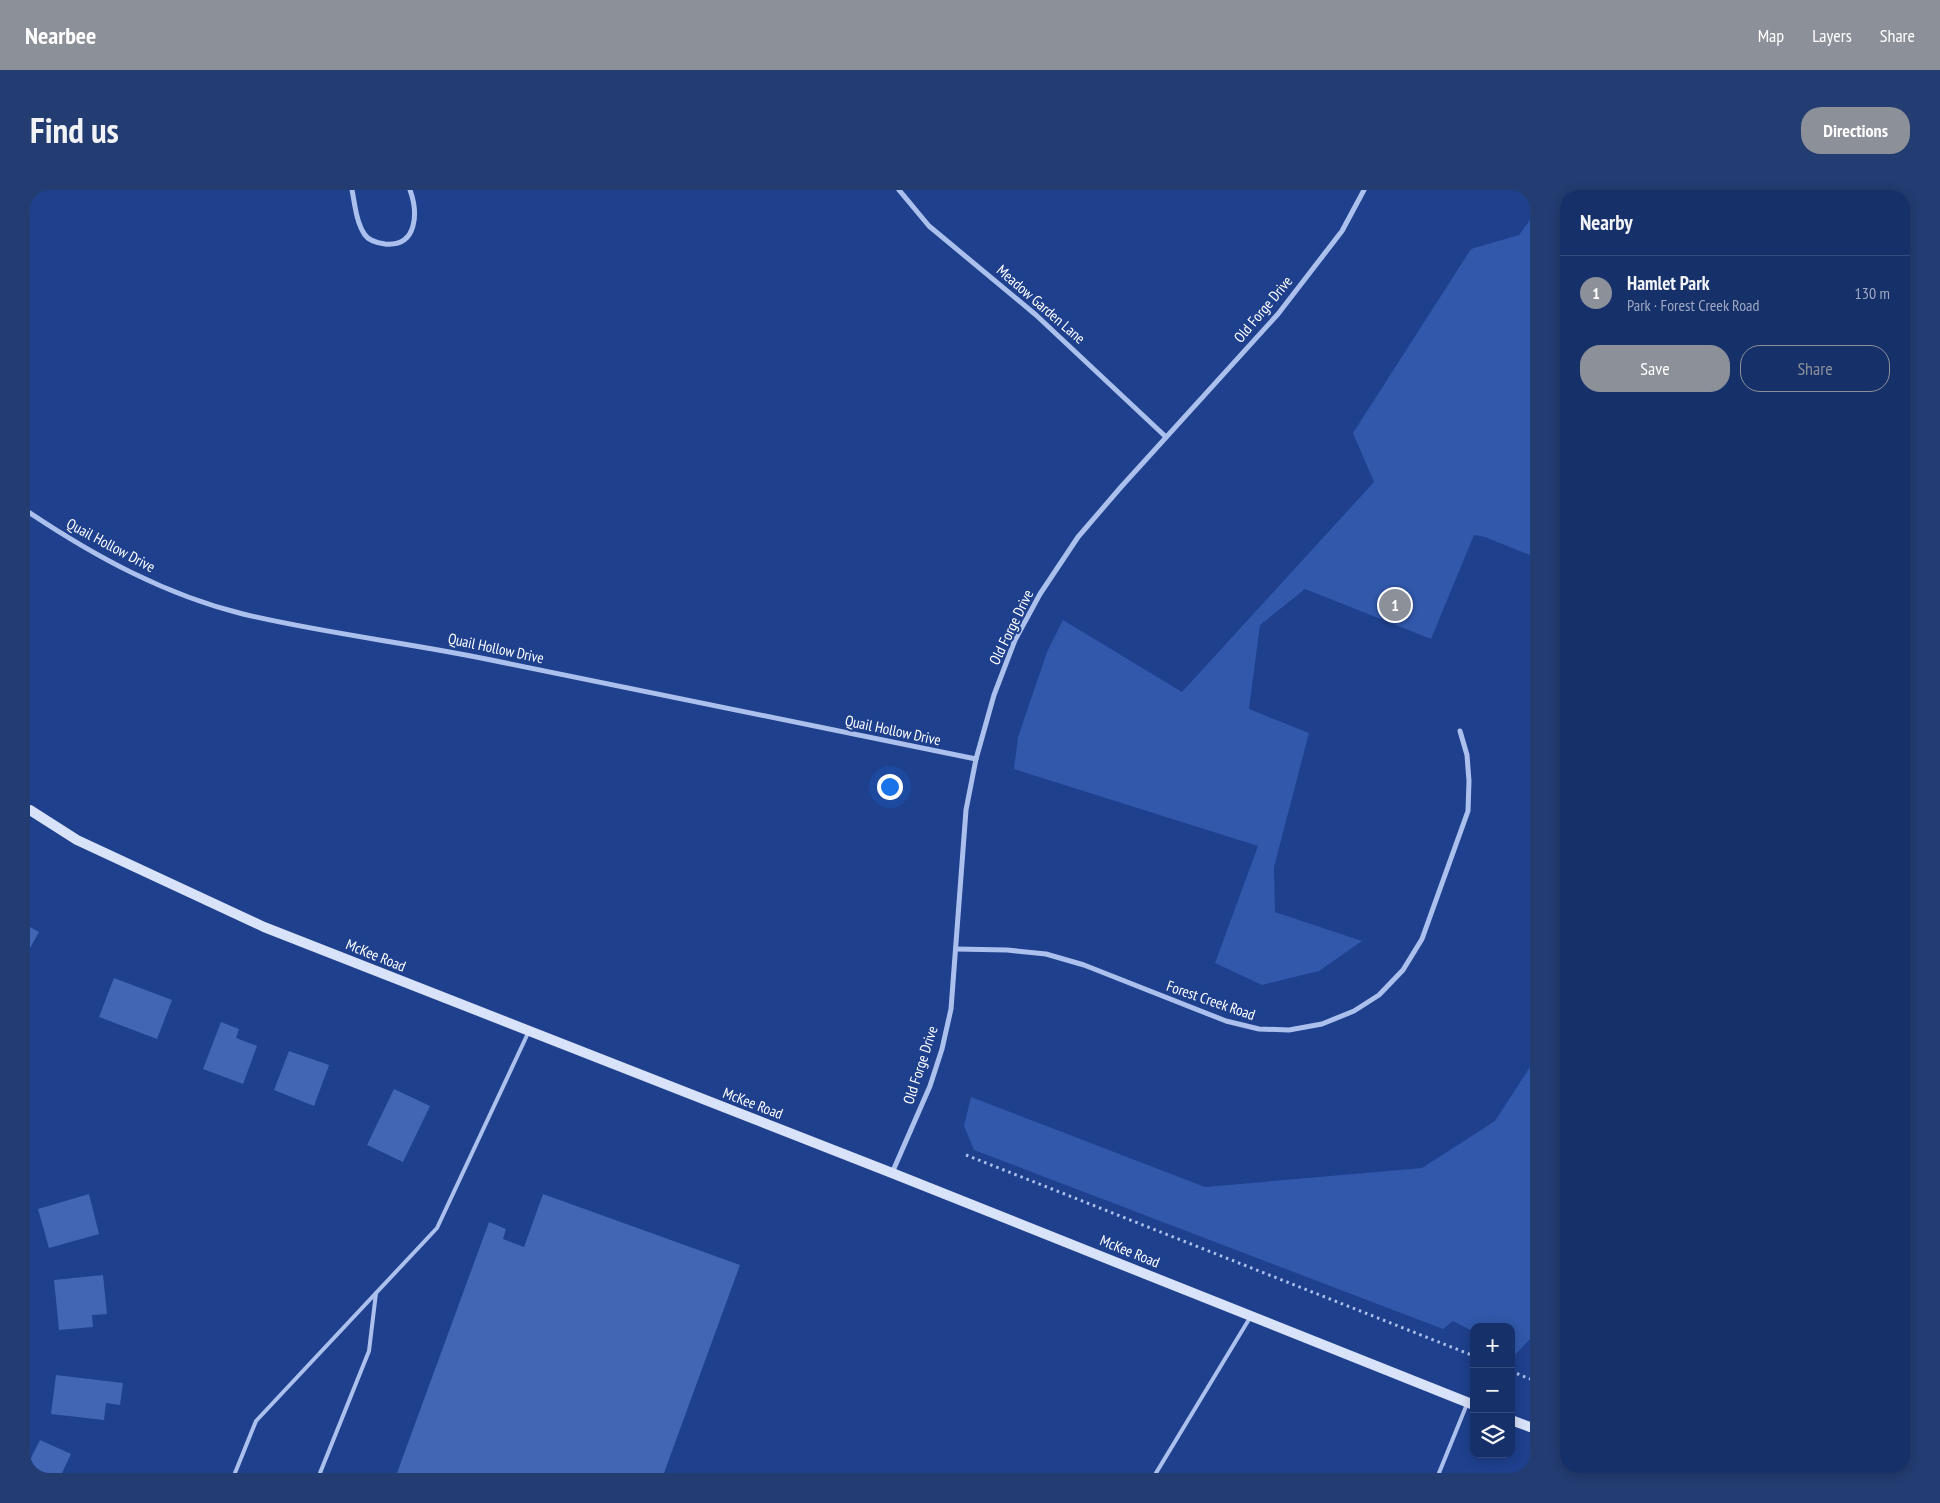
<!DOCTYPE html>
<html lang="en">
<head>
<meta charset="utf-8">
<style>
	body { margin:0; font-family:"PT Sans Narrow",sans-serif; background:#233c72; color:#f1f3f6 }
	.controls { position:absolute; right:15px; bottom:15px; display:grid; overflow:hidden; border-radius:10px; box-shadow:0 2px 12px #0003 }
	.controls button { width:45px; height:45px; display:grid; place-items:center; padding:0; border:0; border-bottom:1px solid #354b7e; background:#16306a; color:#f1f3f6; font:25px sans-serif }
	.you { position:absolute; left:859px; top:596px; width:18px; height:18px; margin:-12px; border:4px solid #fff; border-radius:50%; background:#1a73e8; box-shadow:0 0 0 8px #1a73e833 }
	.badge { display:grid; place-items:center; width:32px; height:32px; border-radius:50%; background:#8c9099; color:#fff; font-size:16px; font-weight:700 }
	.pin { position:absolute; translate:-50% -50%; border:2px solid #fff; box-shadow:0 1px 5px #0006 }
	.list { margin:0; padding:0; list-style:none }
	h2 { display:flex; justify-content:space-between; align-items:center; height:65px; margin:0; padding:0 20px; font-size:21px }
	h2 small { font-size:16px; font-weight:400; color:#9ea9c1 }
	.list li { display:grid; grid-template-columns:32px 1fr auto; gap:15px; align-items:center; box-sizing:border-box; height:75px; padding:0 20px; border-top:1px solid #354b7e }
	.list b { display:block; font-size:19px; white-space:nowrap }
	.list p { margin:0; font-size:16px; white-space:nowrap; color:#9ea9c1 }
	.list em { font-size:16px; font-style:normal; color:#9ea9c1 }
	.actions { display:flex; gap:10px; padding:15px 20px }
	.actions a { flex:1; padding:11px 0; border:1px solid #8c9099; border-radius:20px; text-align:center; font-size:18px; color:#8c9099 }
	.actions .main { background:#8c9099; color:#fff }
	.icon { flex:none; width:28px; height:28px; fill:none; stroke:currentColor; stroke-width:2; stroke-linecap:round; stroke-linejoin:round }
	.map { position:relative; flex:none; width:1500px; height:1283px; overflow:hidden; border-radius:20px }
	header { display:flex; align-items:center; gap:30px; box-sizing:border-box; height:70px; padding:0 25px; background:#8c9099; color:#fff }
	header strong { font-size:24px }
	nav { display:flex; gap:28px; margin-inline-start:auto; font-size:18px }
	.intro { display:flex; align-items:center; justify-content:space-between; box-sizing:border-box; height:120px; padding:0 30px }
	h1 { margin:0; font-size:35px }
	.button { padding:12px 22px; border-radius:20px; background:#8c9099; color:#fff; font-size:18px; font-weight:700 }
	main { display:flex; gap:30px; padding:0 30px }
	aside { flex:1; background:#16306a; border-radius:20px; box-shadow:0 2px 12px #0003 }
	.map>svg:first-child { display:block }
</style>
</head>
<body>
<header>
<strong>Nearbee</strong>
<nav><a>Map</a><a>Layers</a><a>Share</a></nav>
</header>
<div class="intro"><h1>Find us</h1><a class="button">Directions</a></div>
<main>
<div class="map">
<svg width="1500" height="1283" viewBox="0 0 1500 1283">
	<rect width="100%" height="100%" fill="#1e408d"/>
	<g fill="#3158ab">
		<path d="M1500 30V365L1455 347 1444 345 1401 449 1275 399 1230 435 1219 519 1279 543 1244 677 1245 722 1332 751 1289 781 1232 795 1185 773 1228 656 984 579 988 547 1017 462 1033 430 1152 502 1344 292 1323 243 1441 59 1489 45Z"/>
		<path d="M1500 877V1149L1485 1165 1481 1163V1137H1444V1142L1423 1131 1413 1139 944 960 934 936 941 907 1175 997 1392 978 1465 931Z"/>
	</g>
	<g fill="#4266b3">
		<path d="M0 737 9 742 0 758Z"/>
		<path d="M84 788 142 810 127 849 69 827Z"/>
		<path d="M191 832 209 839 206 848 227 856 213 894 173 879Z"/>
		<path d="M259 861 299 875 284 916 244 900Z"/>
		<path d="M364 899 400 916 373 972 337 955Z"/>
		<path d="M59 1004 69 1044 19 1058 8 1019Z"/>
		<path d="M513 1004 710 1075 634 1283H367L459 1032 476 1039 473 1049 494 1057Z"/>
		<path d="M73 1085 77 1124 62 1125 63 1137 29 1140 24 1090Z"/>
		<path d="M26 1185 93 1193 90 1215 76 1213 74 1230 21 1224Z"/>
		<path d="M10 1250 41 1264 32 1283H0V1270Z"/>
	</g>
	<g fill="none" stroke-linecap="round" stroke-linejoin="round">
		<g stroke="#acc0ed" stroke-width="3" stroke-dasharray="2.5 4" stroke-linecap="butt">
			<path d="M936 965 1444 1166"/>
			<path d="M1481 1181 1500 1189"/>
		</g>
		<g stroke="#acc0ed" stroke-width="4">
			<path d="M205 1283 226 1231 407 1038 499 841"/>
			<path d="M290 1283 339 1161 346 1103"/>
			<path d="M1126 1283 1221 1126"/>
			<path d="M1409 1283 1437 1214"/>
		</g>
		<g stroke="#acc0ed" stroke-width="5">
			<path d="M322 0C325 14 326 32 335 45 339 51 348 53 355 54 388 57 388 22 380 0"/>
			<path d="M869 0 899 36 1006 125 1136 247"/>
			<path d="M0 323C66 367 136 405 213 424 296 444 382 453 466 471 626 504 786 537 946 569"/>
			<path d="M926 759 977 760 1016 764 1054 775 1196 831 1229 839 1259 840 1292 834 1324 821 1349 805 1373 780 1392 749 1438 621 1439 591 1437 565 1430 541"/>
			<path d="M862 983 900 896 912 859 921 819 936 620 946 569 964 505 985 450 1010 404 1048 347 1091 297 1248 124 1312 41 1334 0"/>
		</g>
		<g stroke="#d8e2f9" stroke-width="10">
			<path d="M0 620 47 650 234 737 862 983 1444 1215"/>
			<path d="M1481 1230 1500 1237"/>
		</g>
	</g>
	<g text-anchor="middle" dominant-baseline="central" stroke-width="4.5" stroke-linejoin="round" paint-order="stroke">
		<g font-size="15" fill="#fff" stroke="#1e408d">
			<text transform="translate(1011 114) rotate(41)">Meadow Garden Lane</text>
			<text transform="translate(1233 119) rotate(-50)">Old Forge Drive</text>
			<text transform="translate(81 355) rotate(28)">Quail Hollow Drive</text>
			<text transform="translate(981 437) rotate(-64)">Old Forge Drive</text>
			<text transform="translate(466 458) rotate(12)">Quail Hollow Drive</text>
			<text transform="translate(863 540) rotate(12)">Quail Hollow Drive</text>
			<text transform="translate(346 765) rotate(22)">McKee Road</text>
			<text transform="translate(1181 810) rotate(19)">Forest Creek Road</text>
			<text transform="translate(890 875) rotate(-72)">Old Forge Drive</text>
			<text transform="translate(723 913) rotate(21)">McKee Road</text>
			<text transform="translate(1100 1061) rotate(22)">McKee Road</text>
		</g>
	</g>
</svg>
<div class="controls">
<button>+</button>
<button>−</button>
<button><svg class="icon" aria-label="layers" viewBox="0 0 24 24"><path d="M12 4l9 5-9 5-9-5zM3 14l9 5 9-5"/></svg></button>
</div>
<div class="you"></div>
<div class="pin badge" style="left:1365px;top:415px">1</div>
</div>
<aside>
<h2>Nearby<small></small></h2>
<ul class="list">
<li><span class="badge">1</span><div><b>Hamlet Park</b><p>Park · Forest Creek Road</p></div><em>130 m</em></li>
</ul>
<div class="actions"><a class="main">Save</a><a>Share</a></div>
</aside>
</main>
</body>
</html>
